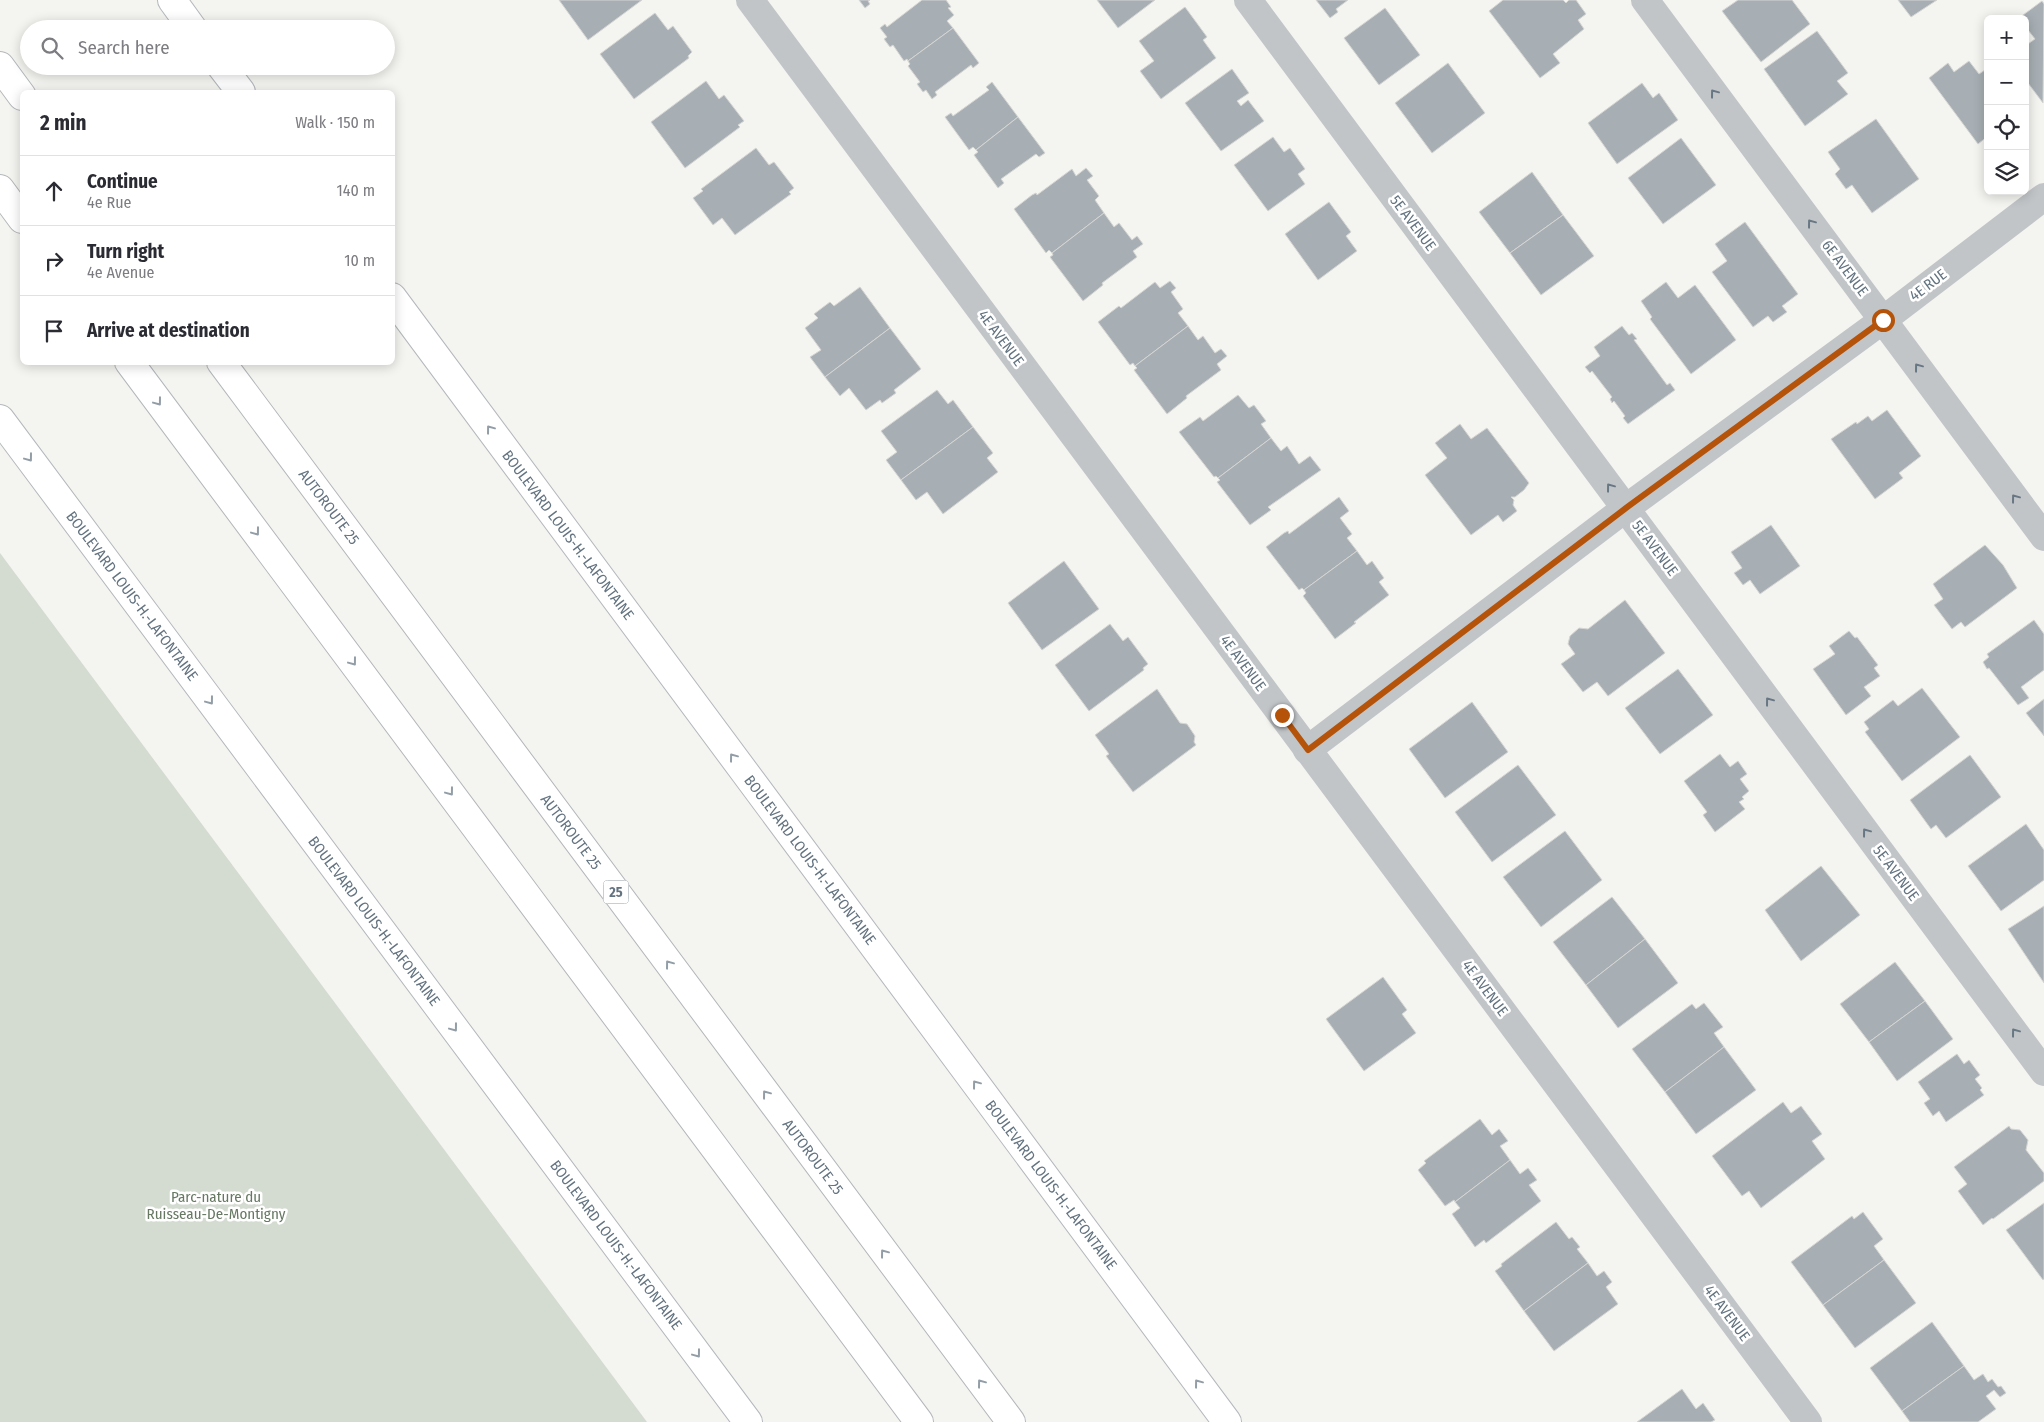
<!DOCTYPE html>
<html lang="en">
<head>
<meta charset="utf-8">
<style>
	body { margin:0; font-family:"Fira Sans Condensed",sans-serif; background:#f2f2f3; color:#2b2b33 }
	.controls { position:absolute; right:15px; top:15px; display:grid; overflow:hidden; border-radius:8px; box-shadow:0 2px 12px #0003 }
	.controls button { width:45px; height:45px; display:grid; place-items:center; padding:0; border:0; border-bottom:1px solid #e1e1e2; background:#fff; color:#2b2b33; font:25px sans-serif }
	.stop { position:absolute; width:15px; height:15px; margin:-11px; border:4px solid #b45309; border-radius:50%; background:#fff }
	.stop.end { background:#b45309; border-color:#fff; box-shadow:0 1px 5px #0008 }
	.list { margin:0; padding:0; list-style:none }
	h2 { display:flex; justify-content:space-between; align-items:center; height:65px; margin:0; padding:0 20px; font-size:21px }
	h2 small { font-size:16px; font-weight:400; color:#7c7c81 }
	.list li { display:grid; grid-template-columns:32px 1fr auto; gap:15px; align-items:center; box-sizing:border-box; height:70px; padding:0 20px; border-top:1px solid #e1e1e2 }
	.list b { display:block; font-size:19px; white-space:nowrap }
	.list p { margin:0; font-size:16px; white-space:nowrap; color:#7c7c81 }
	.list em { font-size:16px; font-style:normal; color:#7c7c81 }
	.icon { flex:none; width:28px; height:28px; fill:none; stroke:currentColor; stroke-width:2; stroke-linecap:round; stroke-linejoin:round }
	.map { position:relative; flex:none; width:2044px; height:1422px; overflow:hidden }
	.search { position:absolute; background:#fff; box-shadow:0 2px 12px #0003; left:20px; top:20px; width:375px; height:55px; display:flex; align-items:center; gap:12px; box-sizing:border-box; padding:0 18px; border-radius:28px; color:#7c7c81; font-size:19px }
	.panel { position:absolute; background:#fff; box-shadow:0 2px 12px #0003; left:20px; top:90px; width:375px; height:275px; border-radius:8px }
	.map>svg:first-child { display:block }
</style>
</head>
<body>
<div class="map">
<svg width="2044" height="1422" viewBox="0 0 2044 1422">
	<rect width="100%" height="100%" fill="#f4f4f0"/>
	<path fill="#d4dbd1" d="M0 553 647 1422H0Z"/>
	<g fill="#a7afb4" stroke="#d5d5d3">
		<path d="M559 0H642L588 40Z"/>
		<path d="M859 0H870L868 1 870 4 865 8Z"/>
		<path d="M922 0H946L951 7 948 8 954 15 947 21 953 28 908 61 907 59 904 61 893 45 890 47 884 39 887 37 880 28 885 24 887 27Z"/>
		<path d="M1097 0H1155L1118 28Z"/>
		<path d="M1316 0H1348L1336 9 1338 12 1330 18Z"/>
		<path d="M1503 0H1563L1566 3 1569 0H1576L1586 14 1578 20 1584 29 1553 54 1560 63 1540 78 1489 11Z"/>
		<path d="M1738 0H1792L1810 24 1761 62 1722 11Z"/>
		<path d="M1898 0H1937L1911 17Z"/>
		<path d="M2042 1 2044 4 2043 103 2025 79V46L2035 39 2025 26V19L2019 18Z"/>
		<path d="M1185 7 1207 37 1203 40 1216 58 1161 99 1140 71 1154 61 1139 41Z"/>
		<path d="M1385 8 1420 55 1379 85 1344 38Z"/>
		<path d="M655 13 668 30 673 26 692 52 688 56 689 58 634 99 600 54Z"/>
		<path d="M953 28 979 63 973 68 971 65 935 92 937 95 932 99 926 90 923 92 917 84 920 82 908 66 910 64 908 61Z"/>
		<path d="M1817 31 1848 73 1837 81 1848 94 1805 126 1764 69Z"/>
		<path d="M1969 61 1979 74 1988 68V136L1978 144 1929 78 1948 63 1954 72Z"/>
		<path d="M1448 63 1485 113 1432 153 1395 103Z"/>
		<path d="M1232 69 1249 93 1237 101 1241 106 1248 100 1264 121 1221 151 1185 103Z"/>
		<path d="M706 81 719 99 724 95 744 121 738 125 740 127 685 168 651 122Z"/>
		<path d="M992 82 1018 117 976 150 973 147 969 150 945 117 951 113 953 116 989 90 986 87Z"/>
		<path d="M1642 83 1653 98 1659 93 1678 120 1617 164 1588 123Z"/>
		<path d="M1018 117 1045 153 1039 157 1036 154 1001 179 1004 183 998 188 974 155 978 152 976 150Z"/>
		<path d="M1876 119 1919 179 1872 213 1852 185 1846 189 1835 174 1840 169 1828 152Z"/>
		<path d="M1273 137 1284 152 1290 148 1305 169 1298 174 1305 184 1268 211 1234 165Z"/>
		<path d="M1681 138 1716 185 1663 224 1628 178Z"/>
		<path d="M756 148 769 165 774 162 794 188 789 192 791 194 735 235 722 218 713 225 693 198 703 191 701 189Z"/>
		<path d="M1086 168 1093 176 1087 180 1099 196 1095 200 1104 213 1052 253 1049 250 1046 253 1014 209 1032 195 1036 193 1037 195 1072 169 1076 176Z"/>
		<path d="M1532 172 1563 215 1510 253 1479 212Z"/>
		<path d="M1329 202 1351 232 1346 236 1357 251 1318 280 1285 234Z"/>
		<path d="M1104 213 1114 227 1119 223 1132 240 1137 236 1143 244 1133 251 1137 257 1102 283 1103 285 1083 301 1050 257 1053 255 1052 253Z"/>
		<path d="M1563 215 1594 256 1541 295 1510 253Z"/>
		<path d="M1745 222 1798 294 1782 306 1787 312 1773 322 1768 316 1753 327 1712 272 1727 261 1715 244Z"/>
		<path d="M1170 281 1176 288 1171 292 1183 309 1178 313 1188 326 1135 366 1133 363 1130 365 1098 322 1119 306 1121 308 1155 282 1160 288Z"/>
		<path d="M1666 282 1678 298 1695 285 1736 340 1691 374 1650 319 1652 317 1641 301Z"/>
		<path d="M860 287 890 328 825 377 810 357 821 350 805 328 818 318 814 314 830 302 834 306Z"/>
		<path d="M1188 326 1198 340 1203 336 1215 353 1221 349 1227 356 1217 364 1221 370 1186 396 1187 398 1167 414 1134 370 1137 368 1135 366Z"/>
		<path d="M1622 326 1629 335 1632 333 1637 339 1634 340 1667 385 1670 383 1675 390 1628 424 1623 418 1625 416 1614 401 1612 403 1610 399 1612 397 1592 371 1590 373 1585 367 1600 356 1594 347Z"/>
		<path d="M890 328 921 369 894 390 896 393 882 403 880 400 866 410 849 388 840 396 825 377Z"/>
		<path d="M937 390 948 404 953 400 973 427 901 480 886 460 897 452 881 431Z"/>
		<path d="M1238 395 1249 408 1254 405 1266 421 1261 424 1271 438 1218 478 1216 476 1214 477 1179 432 1200 417 1203 421Z"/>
		<path d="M1887 410 1921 456 1899 473 1903 478 1875 499 1831 439 1856 422 1857 424 1868 416 1872 421Z"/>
		<path d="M1460 424 1471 439 1487 428 1529 483 1524 490 1515 497H1511L1514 500 1513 505 1517 511 1503 522 1498 515 1471 535 1425 475 1447 458 1435 443Z"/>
		<path d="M973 427 993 453 987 458 998 472 943 514 927 492 916 500 901 480Z"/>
		<path d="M1271 438 1281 451 1287 446 1299 464 1310 456 1321 470 1268 507 1271 510 1250 525 1217 482 1220 480 1218 478Z"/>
		<path d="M1339 497 1349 511 1340 518 1352 534 1347 538 1357 551 1304 590 1302 588 1299 590 1266 547 1284 533 1288 531 1289 534Z"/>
		<path d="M1771 525 1800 566 1760 594 1750 580 1743 585 1734 573 1742 568 1731 552Z"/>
		<path d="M1985 545 2003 565 2017 588 1965 627 1961 622 1952 629 1934 605 1943 599 1933 584Z"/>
		<path d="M1357 551 1367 565 1372 561 1384 578 1379 582 1389 595 1354 622 1356 623 1335 639 1303 596 1306 593 1304 590Z"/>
		<path d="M1064 561 1099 609 1042 650 1008 603Z"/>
		<path d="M1625 600 1665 653 1608 696 1597 682 1583 692 1561 664 1575 654 1568 644 1570 636 1579 628 1588 629Z"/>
		<path d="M2034 620 2044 634V670L2021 687 2029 698 2018 705 1989 668 1987 669 1983 662 1989 657 1987 654Z"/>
		<path d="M1110 624 1123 641 1128 637 1148 664 1143 668 1144 670 1089 711 1055 665Z"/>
		<path d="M1849 631 1855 638 1857 637 1878 665 1874 668 1880 676 1864 687 1871 696 1846 715 1813 669 1835 654 1829 646Z"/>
		<path d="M1678 669 1713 715 1660 754 1625 708Z"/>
		<path d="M1922 688 1960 737 1902 781 1865 732 1869 729 1864 722 1893 700 1898 706Z"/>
		<path d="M1157 689 1180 723 1187 724 1195 736 1194 742 1196 745 1133 792 1106 756 1109 754 1095 735Z"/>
		<path d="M2044 699V736L2026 713Z"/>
		<path d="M1472 702 1508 752 1445 798 1409 749Z"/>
		<path d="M1720 754 1730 767 1738 761 1747 774 1740 779 1749 791 1742 797 1744 799 1739 802 1745 809 1715 832 1703 815 1707 812 1684 781Z"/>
		<path d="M1970 755 2001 797 1946 838 1936 825 1931 829 1910 800Z"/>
		<path d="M1518 765 1556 815 1492 862 1455 812Z"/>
		<path d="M2026 824 2044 850V880L2001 911 1968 866Z"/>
		<path d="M1565 831 1602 880 1541 927 1503 877Z"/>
		<path d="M1821 866 1860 915 1801 961 1765 910Z"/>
		<path d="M1612 897 1645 939 1586 985 1553 942Z"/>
		<path d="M2044 906V983L2008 929Z"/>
		<path d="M1645 939 1678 983 1618 1028 1586 985Z"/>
		<path d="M1895 962 1925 1001 1869 1042 1840 1004Z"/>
		<path d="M1383 977 1407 1010 1402 1014 1416 1033 1364 1071 1326 1019Z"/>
		<path d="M1925 1001 1953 1039 1897 1081 1869 1042Z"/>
		<path d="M1704 1003 1723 1027 1714 1033 1724 1047 1665 1092 1632 1049 1692 1004 1696 1009Z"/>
		<path d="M1724 1047 1756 1090 1696 1134 1665 1092Z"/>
		<path d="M1957 1054 1964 1064 1969 1060 1980 1075 1975 1079 1982 1088 1980 1090 1984 1095 1946 1122 1939 1111 1933 1116 1924 1103 1930 1099 1918 1082Z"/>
		<path d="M1783 1102 1791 1113 1801 1106 1822 1134 1812 1141 1825 1159 1761 1208 1749 1191 1742 1196 1712 1156Z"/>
		<path d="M1480 1119 1492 1135 1499 1129 1508 1141 1500 1146 1510 1160 1455 1202 1454 1200 1445 1206 1418 1170 1426 1163 1424 1161Z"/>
		<path d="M2009 1126 2011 1129 2020 1130 2028 1140 2026 1150 2044 1173V1181L1993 1219 1992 1218 1983 1225 1958 1191 1967 1184 1954 1167Z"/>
		<path d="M1510 1160 1520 1174 1528 1168 1537 1180 1529 1185 1541 1201 1486 1243 1484 1240 1475 1247 1452 1214 1460 1208 1455 1202Z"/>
		<path d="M2044 1203V1279L2043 1280 2006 1230Z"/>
		<path d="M1863 1212 1883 1239 1874 1246 1884 1260 1823 1305 1791 1262 1852 1216 1854 1219Z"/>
		<path d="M1556 1222 1569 1239 1572 1237 1580 1247 1577 1249 1588 1263 1524 1311 1495 1271 1502 1266 1501 1264Z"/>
		<path d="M1884 1260 1916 1303 1855 1348 1823 1305Z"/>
		<path d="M1588 1263 1597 1276 1604 1271 1612 1282 1606 1287 1618 1304 1554 1351 1524 1311Z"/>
		<path d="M1932 1322 1964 1366 1902 1411 1870 1368Z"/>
		<path d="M1964 1366 1974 1380 1983 1374 1988 1382 1992 1379 1998 1387 2001 1386 2006 1393 2000 1397 1994 1390 1986 1396 1996 1409 1978 1422H1910L1902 1411Z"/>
		<path d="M1682 1389 1696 1409 1703 1403 1715 1420 1711 1422H1637Z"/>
	</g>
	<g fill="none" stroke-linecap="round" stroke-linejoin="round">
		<g stroke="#b4b8bc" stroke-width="30">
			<g id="secondary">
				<path d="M172 0 193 29"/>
				<path d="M221 66 241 92"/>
				<path d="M392 297 1227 1422"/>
				<path d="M0 419 748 1422"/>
			</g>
		</g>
		<g stroke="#b4b7ba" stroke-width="30">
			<g id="highway">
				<path d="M0 66 22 96"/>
				<path d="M0 189 22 219"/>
				<path d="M129 362 919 1422"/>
				<path d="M221 362 1011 1422"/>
			</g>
		</g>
		<g stroke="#c1c5c8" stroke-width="28">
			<path d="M750 0 1808 1422"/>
			<path d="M1248 0 2044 1072"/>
			<path d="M1645 0 2044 537"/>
			<path d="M1307 750 1626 508 1883 320 2044 197"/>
		</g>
		<use href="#secondary" stroke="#fff" stroke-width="28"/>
		<use href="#highway" stroke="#fff" stroke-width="28"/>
	</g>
	<defs><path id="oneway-chevron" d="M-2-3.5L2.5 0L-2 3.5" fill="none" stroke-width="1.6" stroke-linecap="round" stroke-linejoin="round" transform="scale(1.25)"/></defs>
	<g stroke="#687784">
		<use href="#oneway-chevron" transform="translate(1714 93) rotate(-127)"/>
		<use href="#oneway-chevron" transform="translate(1811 223) rotate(-127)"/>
		<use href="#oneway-chevron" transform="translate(1918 367) rotate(-127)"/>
		<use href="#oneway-chevron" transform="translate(1610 487) rotate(-127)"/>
		<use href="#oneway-chevron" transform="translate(2015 498) rotate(-127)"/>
		<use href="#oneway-chevron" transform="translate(1769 701) rotate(-127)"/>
		<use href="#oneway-chevron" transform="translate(1866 832) rotate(-127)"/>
		<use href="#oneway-chevron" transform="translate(2015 1032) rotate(-127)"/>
	</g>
	<g stroke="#929da6">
		<use href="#oneway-chevron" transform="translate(158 402) rotate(53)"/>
		<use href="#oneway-chevron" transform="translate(490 429) rotate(-127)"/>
		<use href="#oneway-chevron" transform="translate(29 458) rotate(53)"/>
		<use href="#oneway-chevron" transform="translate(256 532) rotate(53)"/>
		<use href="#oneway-chevron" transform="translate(353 662) rotate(53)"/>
		<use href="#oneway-chevron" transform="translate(210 701) rotate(53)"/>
		<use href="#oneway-chevron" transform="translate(733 757) rotate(-127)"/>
		<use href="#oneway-chevron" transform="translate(450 792) rotate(53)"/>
		<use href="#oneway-chevron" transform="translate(669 964) rotate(-127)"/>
		<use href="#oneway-chevron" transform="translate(454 1028) rotate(53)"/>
		<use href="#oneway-chevron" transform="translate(976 1084) rotate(-127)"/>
		<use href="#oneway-chevron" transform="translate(766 1094) rotate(-127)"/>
		<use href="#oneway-chevron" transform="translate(884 1253) rotate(-127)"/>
		<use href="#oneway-chevron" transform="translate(697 1354) rotate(53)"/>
		<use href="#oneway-chevron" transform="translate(981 1383) rotate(-127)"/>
		<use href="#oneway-chevron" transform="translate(1198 1383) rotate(-127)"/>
	</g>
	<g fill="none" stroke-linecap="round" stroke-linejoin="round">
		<path stroke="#b45309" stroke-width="6" d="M1282 715 1308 750 1626 508 1883 320"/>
	</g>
	<g text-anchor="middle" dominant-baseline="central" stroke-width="5" stroke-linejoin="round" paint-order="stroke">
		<rect fill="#fff" stroke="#929da6" stroke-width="1" x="603.5" y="880.5" width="25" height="23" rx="4"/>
		<g font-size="14" font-weight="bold" fill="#637380">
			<text x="616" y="892">25</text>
		</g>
		<g font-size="15" fill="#637380" stroke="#fff">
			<text transform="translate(1413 223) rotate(53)">5E AVENUE</text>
			<text transform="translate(1845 268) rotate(53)">6E AVENUE</text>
			<text transform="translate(1928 285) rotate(-37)">4E RUE</text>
			<text transform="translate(1001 338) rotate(53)">4E AVENUE</text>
			<text transform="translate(329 507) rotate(53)">AUTOROUTE 25</text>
			<text transform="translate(568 535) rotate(53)">BOULEVARD LOUIS-H.-LAFONTAINE</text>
			<text transform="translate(1655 548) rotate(53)">5E AVENUE</text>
			<text transform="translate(132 596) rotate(53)">BOULEVARD LOUIS-H.-LAFONTAINE</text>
			<text transform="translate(1243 663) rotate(53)">4E AVENUE</text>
			<text transform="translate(571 832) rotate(53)">AUTOROUTE 25</text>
			<text transform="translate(810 860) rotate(53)">BOULEVARD LOUIS-H.-LAFONTAINE</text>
			<text transform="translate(1896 873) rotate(53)">5E AVENUE</text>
			<text transform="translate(374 921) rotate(53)">BOULEVARD LOUIS-H.-LAFONTAINE</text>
			<text transform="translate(1485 988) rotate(53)">4E AVENUE</text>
			<text transform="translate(813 1157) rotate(53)">AUTOROUTE 25</text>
			<text transform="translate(1051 1185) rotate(53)">BOULEVARD LOUIS-H.-LAFONTAINE</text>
			<text transform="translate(616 1245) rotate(53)">BOULEVARD LOUIS-H.-LAFONTAINE</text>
			<text transform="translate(1727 1313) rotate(53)">4E AVENUE</text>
		</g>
		<g font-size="15" fill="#667862" stroke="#fff">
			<text x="216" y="1197">Parc-nature du<tspan x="216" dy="17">Ruisseau-De-Montigny</tspan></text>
		</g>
	</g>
</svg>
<div class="controls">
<button>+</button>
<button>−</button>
<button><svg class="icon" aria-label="locate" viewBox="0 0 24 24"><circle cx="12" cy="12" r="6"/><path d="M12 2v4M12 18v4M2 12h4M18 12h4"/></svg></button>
<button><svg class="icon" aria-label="layers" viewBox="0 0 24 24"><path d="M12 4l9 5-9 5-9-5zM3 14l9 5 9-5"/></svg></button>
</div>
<div class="stop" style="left:1883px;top:320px"></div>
<div class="stop end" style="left:1282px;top:715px"></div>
<div class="search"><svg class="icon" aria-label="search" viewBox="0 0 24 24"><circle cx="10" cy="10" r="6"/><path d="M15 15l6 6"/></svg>Search here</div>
<section class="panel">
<h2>2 min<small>Walk · 150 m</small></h2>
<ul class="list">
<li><svg class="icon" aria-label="ahead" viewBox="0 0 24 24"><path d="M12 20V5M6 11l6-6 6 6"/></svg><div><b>Continue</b><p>4e Rue</p></div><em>140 m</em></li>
<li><svg class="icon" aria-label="right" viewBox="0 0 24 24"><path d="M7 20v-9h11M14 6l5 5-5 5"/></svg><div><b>Turn right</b><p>4e Avenue</p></div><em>10 m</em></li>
<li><svg class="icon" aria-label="arrive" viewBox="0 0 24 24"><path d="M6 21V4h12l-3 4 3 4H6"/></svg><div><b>Arrive at destination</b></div></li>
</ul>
</section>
</div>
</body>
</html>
